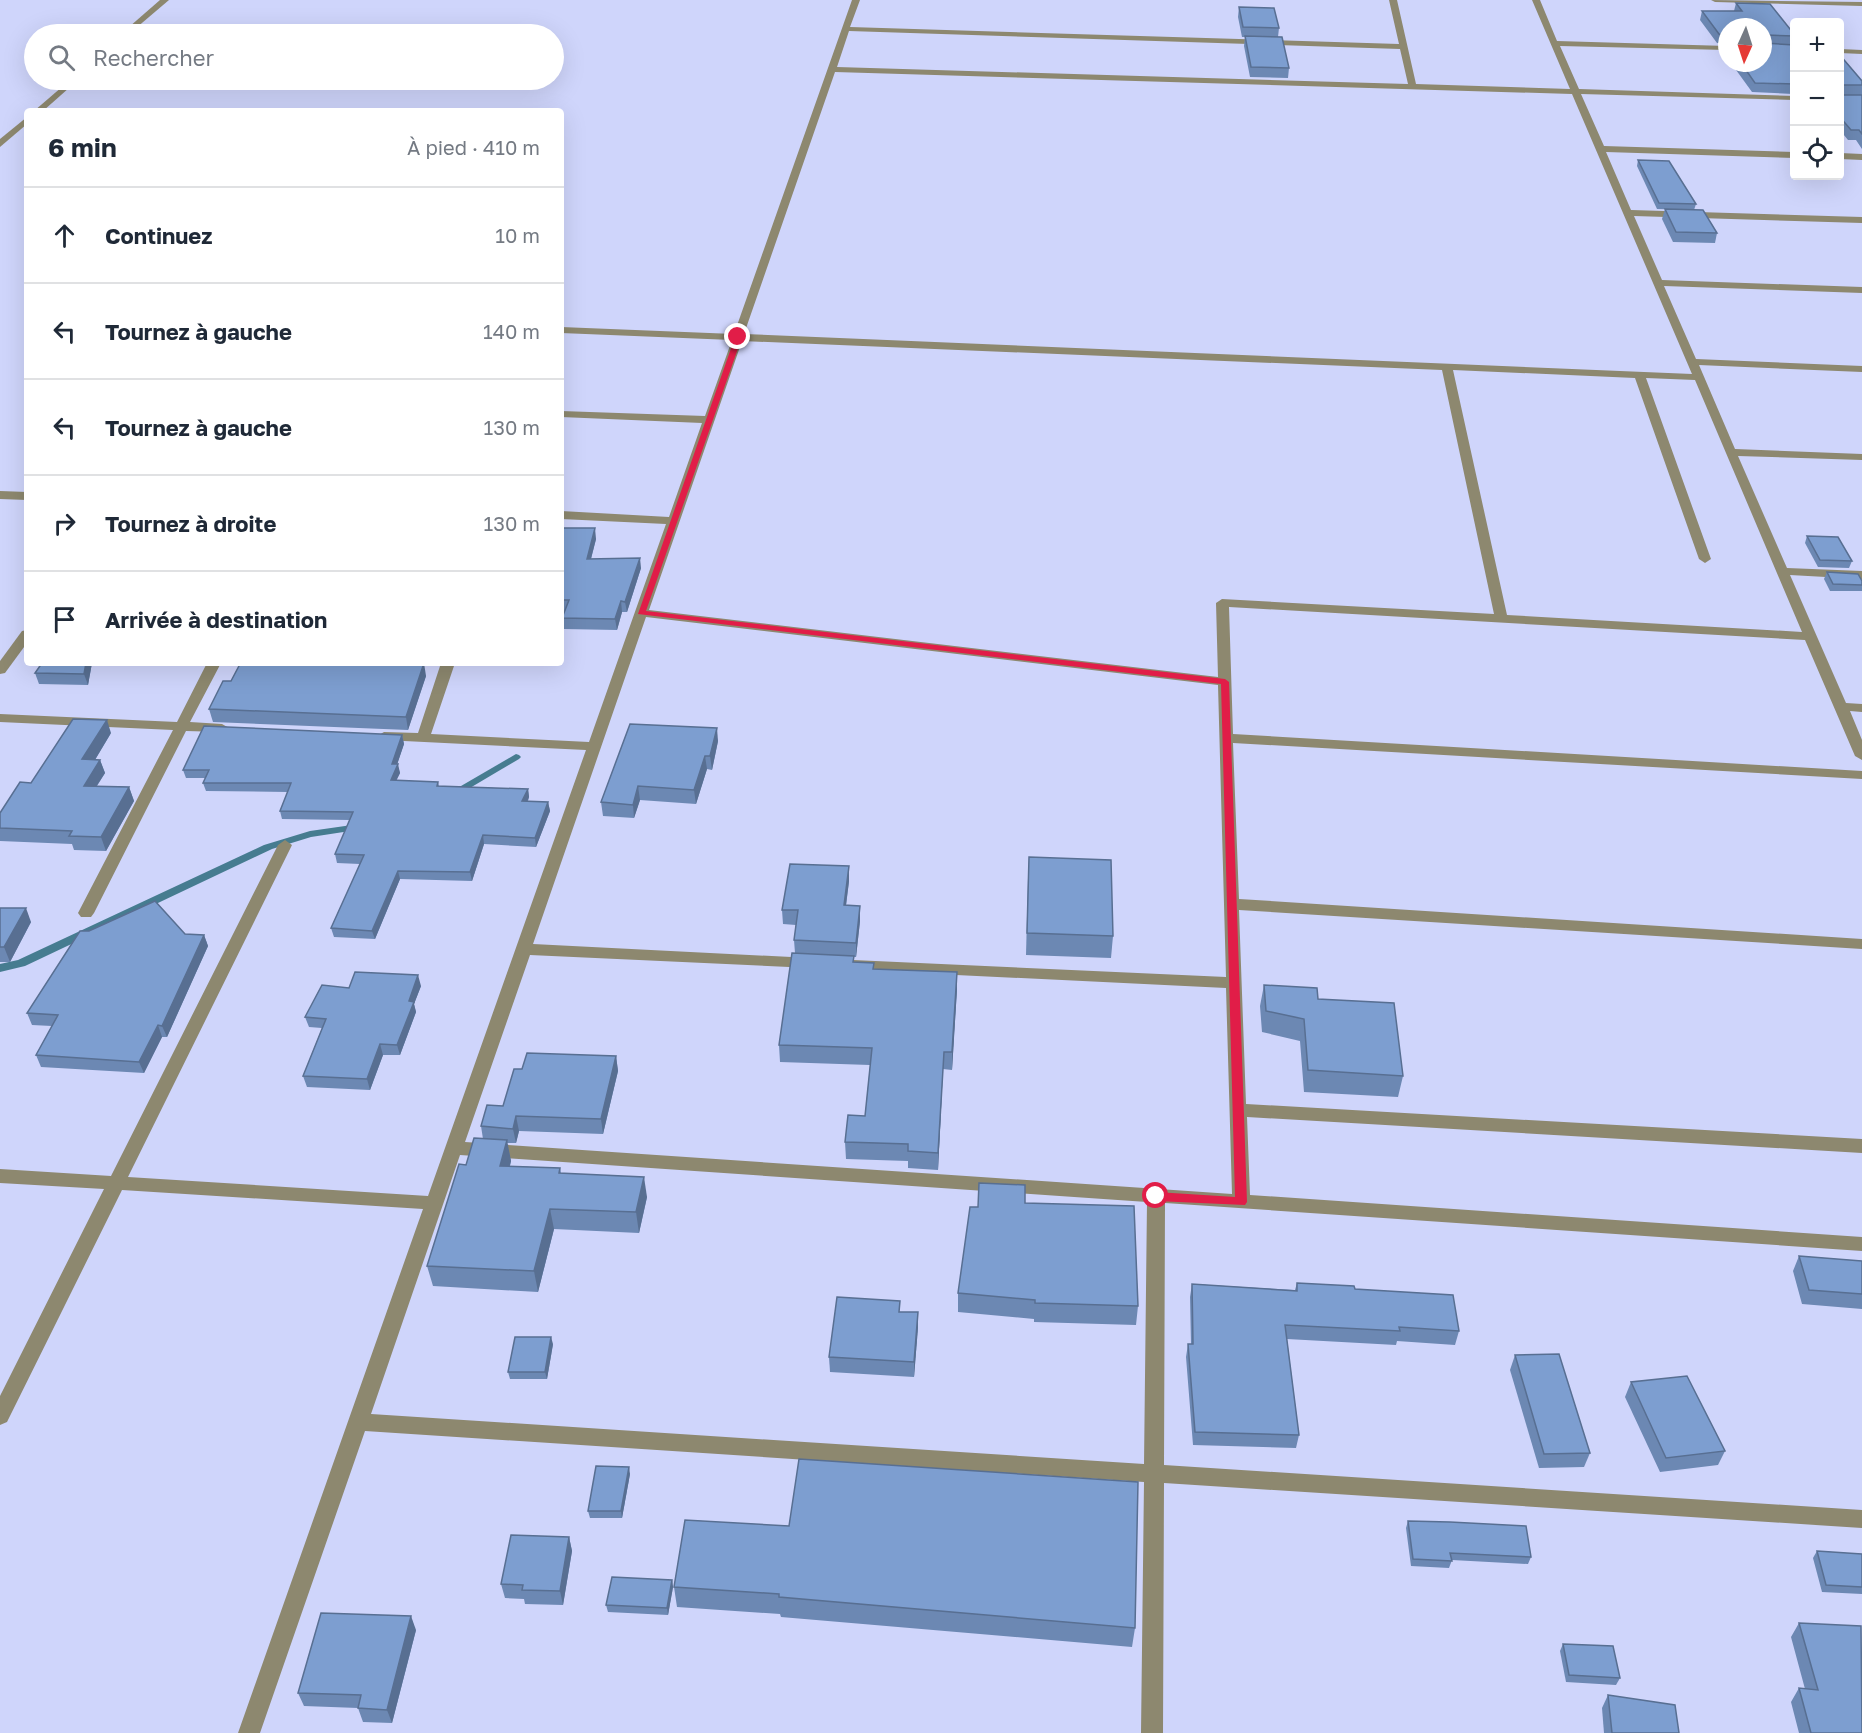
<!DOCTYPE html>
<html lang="fr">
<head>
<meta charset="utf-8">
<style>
	body { margin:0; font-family:"Golos Text",sans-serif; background:#f6f6f7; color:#1f2937 }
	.controls { position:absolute; right:18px; top:18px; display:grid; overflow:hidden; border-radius:6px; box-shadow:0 6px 24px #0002 }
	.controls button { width:54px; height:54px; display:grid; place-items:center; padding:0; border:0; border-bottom:2px solid #e0e1e3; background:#fff; color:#1f2937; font:30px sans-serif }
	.compass { position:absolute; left:1718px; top:18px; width:54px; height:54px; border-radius:50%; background:#fff; box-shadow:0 6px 24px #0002; rotate:183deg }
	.stop { position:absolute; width:18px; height:18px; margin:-14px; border:4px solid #e11d48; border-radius:50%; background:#fff }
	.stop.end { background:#e11d48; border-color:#fff; box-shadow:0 2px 6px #0008 }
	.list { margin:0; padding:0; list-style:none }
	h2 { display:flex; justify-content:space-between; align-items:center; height:78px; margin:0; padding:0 24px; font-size:26px }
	h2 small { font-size:20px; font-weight:400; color:#747a83 }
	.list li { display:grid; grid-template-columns:39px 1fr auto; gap:18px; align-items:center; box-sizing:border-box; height:96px; padding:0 24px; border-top:2px solid #e0e1e3 }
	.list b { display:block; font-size:22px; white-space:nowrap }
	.list em { font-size:20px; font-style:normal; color:#747a83 }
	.icon { flex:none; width:33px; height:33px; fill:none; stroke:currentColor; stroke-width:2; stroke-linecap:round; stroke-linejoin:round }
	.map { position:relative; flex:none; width:1862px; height:1733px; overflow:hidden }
	.search { position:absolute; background:#fff; box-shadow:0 6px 24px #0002; left:24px; top:24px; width:540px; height:66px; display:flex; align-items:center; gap:15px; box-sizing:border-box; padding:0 21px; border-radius:33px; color:#747a83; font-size:22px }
	.panel { position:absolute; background:#fff; box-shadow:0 6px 24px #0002; left:24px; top:108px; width:540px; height:558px; border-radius:6px }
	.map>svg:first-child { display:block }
</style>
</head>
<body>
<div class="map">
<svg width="1862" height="1733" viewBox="0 0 1862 1733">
	<rect width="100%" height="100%" fill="#cfd5fb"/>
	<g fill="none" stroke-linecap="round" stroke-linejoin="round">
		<g fill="#467c90" fill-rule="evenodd">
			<path d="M516 754 519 755 521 757 519 759 458 795H450L449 793Z"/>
			<path d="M359 824 364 827 363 829 311 837 272 849 25 966 0 972V964L18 960 264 845 310 831Z"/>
		</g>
		<g fill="#8d886f" fill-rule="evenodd">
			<path d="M160 0H169L129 34H121Z"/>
			<path d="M852 0H860L850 27 1399 44 1389 0H1397L1416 84 1570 89 1532 0H1540L1557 41 1727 46V50L1560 46 1579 89 1794 96V100L1581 94 1604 146 1794 152V158L1606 152 1631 210 1862 217V223L1634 216 1662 280 1862 287V293L1664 286 1696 359 1862 366V372L1699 365 1735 449 1862 454V460L1738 456 1787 568 1862 571V579L1790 575 1846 703 1862 704V712L1850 711 1862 740V760L1855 756 1805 640 1229 607 1233 734 1862 771V779L1233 743 1239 899 1862 939V949L1239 910 1246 1104 1862 1139V1153L1247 1117 1250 1195 1862 1237V1251L1165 1203 1164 1465 1862 1510V1528L1164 1483 1163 1733H1141L1144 1482 365 1431 260 1733H238L423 1209 122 1190 7 1422 0 1425V1396L104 1189 0 1183V1169L111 1176 278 845 285 840 292 845 128 1177 428 1196 586 750 384 740 377 736 384 732 418 733 441 663H455L431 734 589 742 666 524 561 519V511L669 517 702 423 561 417V411L705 416 732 340 561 333V327L734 334ZM849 31 1400 49 1408 84 837 67ZM835 72 1572 94 1692 374 744 334ZM742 341 1442 370 1494 614 1222 599 1216 603 1218 677 649 610ZM1453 370 1635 378 1699 559 1705 563 1711 559 1646 378 1695 380 1802 632 1507 615ZM646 617 1218 685 1226 977 853 960 847 961 845 965 847 969 853 970 1226 988 1232 1194 465 1142 530 955 811 968 817 967 819 963 817 959 811 958 533 944ZM460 1155 1147 1202 1144 1464 371 1414Z"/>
			<path d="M1711 0 1862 2V6L1715 2Z"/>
			<path d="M1840 49 1862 50V54L1840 53Z"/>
			<path d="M70 80H78L43 111H34Z"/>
			<path d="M27 117V124L0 147V139Z"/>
			<path d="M1840 153 1862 154V160L1840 159Z"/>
			<path d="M0 491 27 492V500L0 499Z"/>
			<path d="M27 630V643L5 673 0 674V661L22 631Z"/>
			<path d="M207 663H221L190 722 222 724 229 728 222 732 186 731 94 913 91 917H81L78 913 173 730 0 722V714L177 722Z"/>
		</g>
	</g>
	<g fill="#6c88b3">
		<path d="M1736 3 1794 34V108L1790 102 1793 94 1752 92 1731 63H1763L1727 27V57L1723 52 1725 44 1717 43 1700 20 1702 11H1734Z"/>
		<path d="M1239 7 1279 28 1278 37 1289 68 1288 78 1250 77 1244 46 1245 37H1242L1238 17Z"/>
		<path d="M1839 54 1862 81V149L1856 140H1848L1839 129Z"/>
		<path d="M1638 160 1696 204 1694 210 1657 209 1637 166Z"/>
		<path d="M1665 209 1717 233 1715 243 1673 242 1662 219Z"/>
		<path d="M561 528 596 539 591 559 641 568 627 612H622L617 630 564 629 562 618 565 611 561 610Z"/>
		<path d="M1807 536 1852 561 1849 568 1818 567 1805 543Z"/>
		<path d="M1827 572 1862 581V591H1830L1824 579Z"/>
		<path d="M42 663H92L88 685 39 684 35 673Z"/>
		<path d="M426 676 408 730 213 722 209 709Z"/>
		<path d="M111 733 95 760H100L105 773 97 786 129 787 134 801 106 851 74 850 72 844 0 841V813L31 783Z"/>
		<path d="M402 735 404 744 397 764 400 773 396 781 438 782 439 786 528 789 529 797 528 801 548 802 550 811 536 847 484 844 472 881 400 879 375 939 334 937 331 928 360 864 337 863 335 854 350 820 282 819 280 811 288 792 206 791 203 783 205 778H186L183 770Z"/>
		<path d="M718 741 712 770 707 769 696 804 640 800 634 818 603 816 601 802Z"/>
		<path d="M849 866V881L846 906 860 921 856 957H854V962L874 969 957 989 952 1070 943 1069 938 1170 908 1168V1161L846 1159 845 1142 865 1116 870 1065 780 1062 779 1045 795 953 794 940 796 925 783 924 782 910Z"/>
		<path d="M1028 878 1113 936 1111 958 1026 955Z"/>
		<path d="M0 908 31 922 10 962H0Z"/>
		<path d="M185 934 204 935 208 946 167 1037H162L144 1073 41 1067 36 1055 52 1026 32 1025 27 1013Z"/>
		<path d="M1264 985 1318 999 1403 1076 1398 1097 1304 1092 1300 1041 1262 1032 1260 1006Z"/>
		<path d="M421 986 414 1004 416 1012 400 1055H383L370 1090 307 1087 303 1076 322 1028 309 1027 305 1017 349 988Z"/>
		<path d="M616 1056 618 1071 603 1134 519 1131 516 1143H507L511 1161 510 1166 560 1168 561 1173 647 1197 639 1233 554 1229 538 1292 433 1286 427 1266 466 1165 483 1139 481 1126 503 1106 522 1069Z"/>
		<path d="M1025 1203 1138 1306 1136 1325 1034 1322V1319L958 1312V1293L978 1207Z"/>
		<path d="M1799 1256 1862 1261V1309L1802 1304 1793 1271Z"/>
		<path d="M1297 1283 1355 1289 1459 1331 1455 1345 1397 1341 1396 1345 1287 1339 1299 1435 1296 1448 1193 1445 1186 1357 1188 1344H1191L1190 1297 1192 1284 1295 1290Z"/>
		<path d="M901 1312H918V1327L914 1377 830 1372 829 1357Z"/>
		<path d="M553 1344 547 1379H510L508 1372Z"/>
		<path d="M1515 1355 1590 1453 1584 1467 1539 1468 1510 1370Z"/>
		<path d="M1631 1382 1725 1451 1718 1465 1660 1472 1625 1397Z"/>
		<path d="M630 1474 622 1518H590L588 1511Z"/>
		<path d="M685 1520 1135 1628 1132 1647 781 1617 780 1614 677 1607 674 1587Z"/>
		<path d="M1408 1521 1531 1557 1528 1564 1452 1560 1449 1568 1411 1566 1406 1528Z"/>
		<path d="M569 1537 572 1551 563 1605 525 1604 524 1599 505 1598 501 1584Z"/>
		<path d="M1817 1551 1862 1554V1594L1822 1592 1813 1558Z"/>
		<path d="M672 1580 673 1587 668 1615 608 1612 606 1605Z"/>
		<path d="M1799 1623 1862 1733H1799L1791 1702 1799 1688 1805 1689 1791 1637Z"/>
		<path d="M416 1630 392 1723 363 1722 358 1708 304 1706 298 1693Z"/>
		<path d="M1563 1644 1620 1678 1616 1685 1566 1682 1560 1651Z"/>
		<path d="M1608 1695 1679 1733H1604L1602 1708Z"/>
	</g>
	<g fill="#586f92">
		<path d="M595 528 596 539 588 570 587 559Z"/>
		<path d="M640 558 641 568 627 612 625 602Z"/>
		<path d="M621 601 622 612 617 630 615 619Z"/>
		<path d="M86 663H92L88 685 84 674Z"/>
		<path d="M424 663 426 676 408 730 406 717Z"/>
		<path d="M107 720 111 733 87 773 82 759Z"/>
		<path d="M717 728 718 741 712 770 710 756Z"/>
		<path d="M402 735 404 744 395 771 398 764 400 773 392 789 391 780 392 764Z"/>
		<path d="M705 756 707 769 696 804 694 790Z"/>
		<path d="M100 760 105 773 88 799 84 786Z"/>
		<path d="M638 786 640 800 634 818 633 805Z"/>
		<path d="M129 787 134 801 106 851 101 837Z"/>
		<path d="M528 789 529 797 524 809 522 801Z"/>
		<path d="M548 802 550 811 536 847 535 838Z"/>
		<path d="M483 835 484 844 472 881 470 872Z"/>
		<path d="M849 866V881L844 920V905Z"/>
		<path d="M398 871 400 879 375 939 372 931Z"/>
		<path d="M860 906V921L856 957V943Z"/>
		<path d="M26 908 31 922 10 962 4 947Z"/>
		<path d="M204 935 208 946 167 1037 162 1026Z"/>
		<path d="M957 972V989L952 1070V1052Z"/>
		<path d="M418 975 421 986 414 1004 416 1012 400 1055 397 1045 409 1001Z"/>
		<path d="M158 1025 162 1037 144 1073 139 1062Z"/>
		<path d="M380 1044 383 1055 370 1090 367 1079Z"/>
		<path d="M944 1052 943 1069 938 1170V1153Z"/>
		<path d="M616 1056 618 1071 603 1134 601 1119Z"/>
		<path d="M516 1116 519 1131 516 1143 513 1129Z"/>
		<path d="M507 1140 511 1161 504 1186 500 1166Z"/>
		<path d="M644 1177 647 1197 639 1233 636 1212Z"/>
		<path d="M550 1209 554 1229 538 1292 534 1271Z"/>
		<path d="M918 1312V1327L914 1377V1362Z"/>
		<path d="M551 1337 553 1344 547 1379 545 1372Z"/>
		<path d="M629 1467 630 1474 622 1518 621 1511Z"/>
		<path d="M569 1537 572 1551 563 1605 560 1591Z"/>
		<path d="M672 1580 673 1587 668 1615 667 1608Z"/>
		<path d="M411 1616 416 1630 392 1723 387 1710Z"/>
	</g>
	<g fill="#7d9ed0" stroke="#586f92" stroke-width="1.5">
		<path d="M1736 3 1770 4 1794 34V36L1766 35 1763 37 1764 43 1794 45V84L1755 83 1741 63H1763V27H1727V35L1719 34 1702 11H1742Z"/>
		<path d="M1239 7 1274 8 1279 28 1243 27Z"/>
		<path d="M1245 36 1282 37 1289 68 1251 67Z"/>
		<path d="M1839 54 1862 81V85H1843L1841 87V95H1862V134L1859 130H1851L1839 116Z"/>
		<path d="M1638 160 1669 161 1696 204 1659 203Z"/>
		<path d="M1665 209 1703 210 1717 233 1676 232Z"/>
		<path d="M561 528H595L587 559 640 558 625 602 621 601 615 619 562 618 569 600H561Z"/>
		<path d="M1807 536 1838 537 1852 561 1820 560Z"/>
		<path d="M1827 572 1858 574 1862 581V585L1833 584Z"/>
		<path d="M42 663H86L84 674 35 673Z"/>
		<path d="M303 663H424L406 717 209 709 223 681H231L240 664 302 665Z"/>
		<path d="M73 719 107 720 82 759 100 760 84 786 129 787 101 837 69 836 72 831 0 828V813L20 782 31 783Z"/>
		<path d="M630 724 717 728 710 756H705L694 790 638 786 633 805 601 802Z"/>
		<path d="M204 726 402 735 392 764H398L391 780 438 782 437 786 528 789 522 801 548 802 535 838 483 835 470 872 398 871 372 931 331 928 364 855 335 854 353 812 280 811 291 783H203L209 770H183Z"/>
		<path d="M1029 857 1111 860 1113 936 1027 933Z"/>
		<path d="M790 864 849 866 844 905 860 906 856 943 794 940 798 910H782Z"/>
		<path d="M155 901 185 934 204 935 162 1026 158 1025 139 1062 36 1055 58 1015 27 1013 80 931H89Z"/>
		<path d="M0 908H26L4 947H0Z"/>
		<path d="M792 953 854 956 853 962 874 963 873 969 957 972 952 1052H944L938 1153 908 1151V1144L845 1142 848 1115 865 1116 872 1048 779 1045Z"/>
		<path d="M355 972 418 975 409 1001 414 1002 397 1045 380 1044 367 1079 303 1076 326 1019 305 1017 322 985 349 988Z"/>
		<path d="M1264 985 1317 988 1318 999 1394 1003 1403 1076 1308 1070 1304 1019 1266 1011Z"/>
		<path d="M527 1053 616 1056 601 1119 516 1116 513 1129 481 1126 487 1105 503 1106 514 1069H522Z"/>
		<path d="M474 1138 507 1140 500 1166 560 1168 559 1173 644 1177 636 1212 550 1209 534 1271 427 1266 459 1164 466 1165Z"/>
		<path d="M979 1183 1025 1185V1203L1134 1206 1138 1306 1035 1303V1300L958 1293 970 1207H978Z"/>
		<path d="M1799 1256 1862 1261V1294L1809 1290Z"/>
		<path d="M1297 1283 1354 1286 1355 1289 1453 1295 1459 1331 1399 1327 1400 1331 1285 1325 1299 1435 1195 1432 1188 1344H1193L1192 1284 1297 1291Z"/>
		<path d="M837 1297 900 1301 899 1312H918L914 1362 829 1357Z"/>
		<path d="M515 1337H551L545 1372H508Z"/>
		<path d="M1559 1354 1590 1453 1544 1454 1515 1355Z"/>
		<path d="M1687 1376 1725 1451 1666 1458 1631 1382Z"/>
		<path d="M799 1459 1138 1482 1135 1628 779 1597V1594L674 1587 685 1520 789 1526Z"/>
		<path d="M596 1466 629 1467 621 1511H588Z"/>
		<path d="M1408 1521 1450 1522 1526 1526 1531 1557 1450 1553 1452 1561 1413 1559Z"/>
		<path d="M511 1535 569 1537 560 1591 522 1590 523 1585 501 1584Z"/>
		<path d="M1817 1551 1862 1554V1587L1826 1585Z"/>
		<path d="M612 1577 672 1580 667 1608 606 1605Z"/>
		<path d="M321 1613 411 1616 387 1710 358 1708 361 1695 298 1693Z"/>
		<path d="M1799 1623 1861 1626 1862 1733H1811L1799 1688 1818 1690Z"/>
		<path d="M1563 1644 1613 1646 1620 1678 1569 1675Z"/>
		<path d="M1608 1695 1675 1705 1679 1733H1612Z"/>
	</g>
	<path fill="#e11d48" d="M738 335 742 337 646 611 1225 679 1229 682 1247 1202 1245 1205 1156 1201 1151 1196 1156 1192 1235 1197 1221 684 638 614 735 337Z"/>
</svg>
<div class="controls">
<button>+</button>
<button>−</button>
<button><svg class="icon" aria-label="locate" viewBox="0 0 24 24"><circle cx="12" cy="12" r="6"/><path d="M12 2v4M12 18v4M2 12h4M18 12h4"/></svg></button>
</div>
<svg class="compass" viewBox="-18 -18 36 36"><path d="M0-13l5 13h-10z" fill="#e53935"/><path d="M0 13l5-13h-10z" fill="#747a83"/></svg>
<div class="stop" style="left:1156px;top:1196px"></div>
<div class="stop end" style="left:738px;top:337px"></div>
<div class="search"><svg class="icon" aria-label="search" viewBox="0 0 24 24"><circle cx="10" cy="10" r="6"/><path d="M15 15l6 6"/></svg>Rechercher</div>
<section class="panel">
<h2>6 min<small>À pied · 410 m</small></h2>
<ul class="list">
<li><svg class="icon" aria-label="ahead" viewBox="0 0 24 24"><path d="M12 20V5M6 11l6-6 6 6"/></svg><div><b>Continuez</b></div><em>10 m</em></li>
<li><svg class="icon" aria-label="left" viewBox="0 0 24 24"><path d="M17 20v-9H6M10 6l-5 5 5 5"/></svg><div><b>Tournez à gauche</b></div><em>140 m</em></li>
<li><svg class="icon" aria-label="left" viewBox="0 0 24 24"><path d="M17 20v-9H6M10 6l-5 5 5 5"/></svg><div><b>Tournez à gauche</b></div><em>130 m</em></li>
<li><svg class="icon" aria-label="right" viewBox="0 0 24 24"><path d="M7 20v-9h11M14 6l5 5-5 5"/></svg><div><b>Tournez à droite</b></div><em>130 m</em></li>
<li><svg class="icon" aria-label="arrive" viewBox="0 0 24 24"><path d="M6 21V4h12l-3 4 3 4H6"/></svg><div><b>Arrivée à destination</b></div></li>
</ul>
</section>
</div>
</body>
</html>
